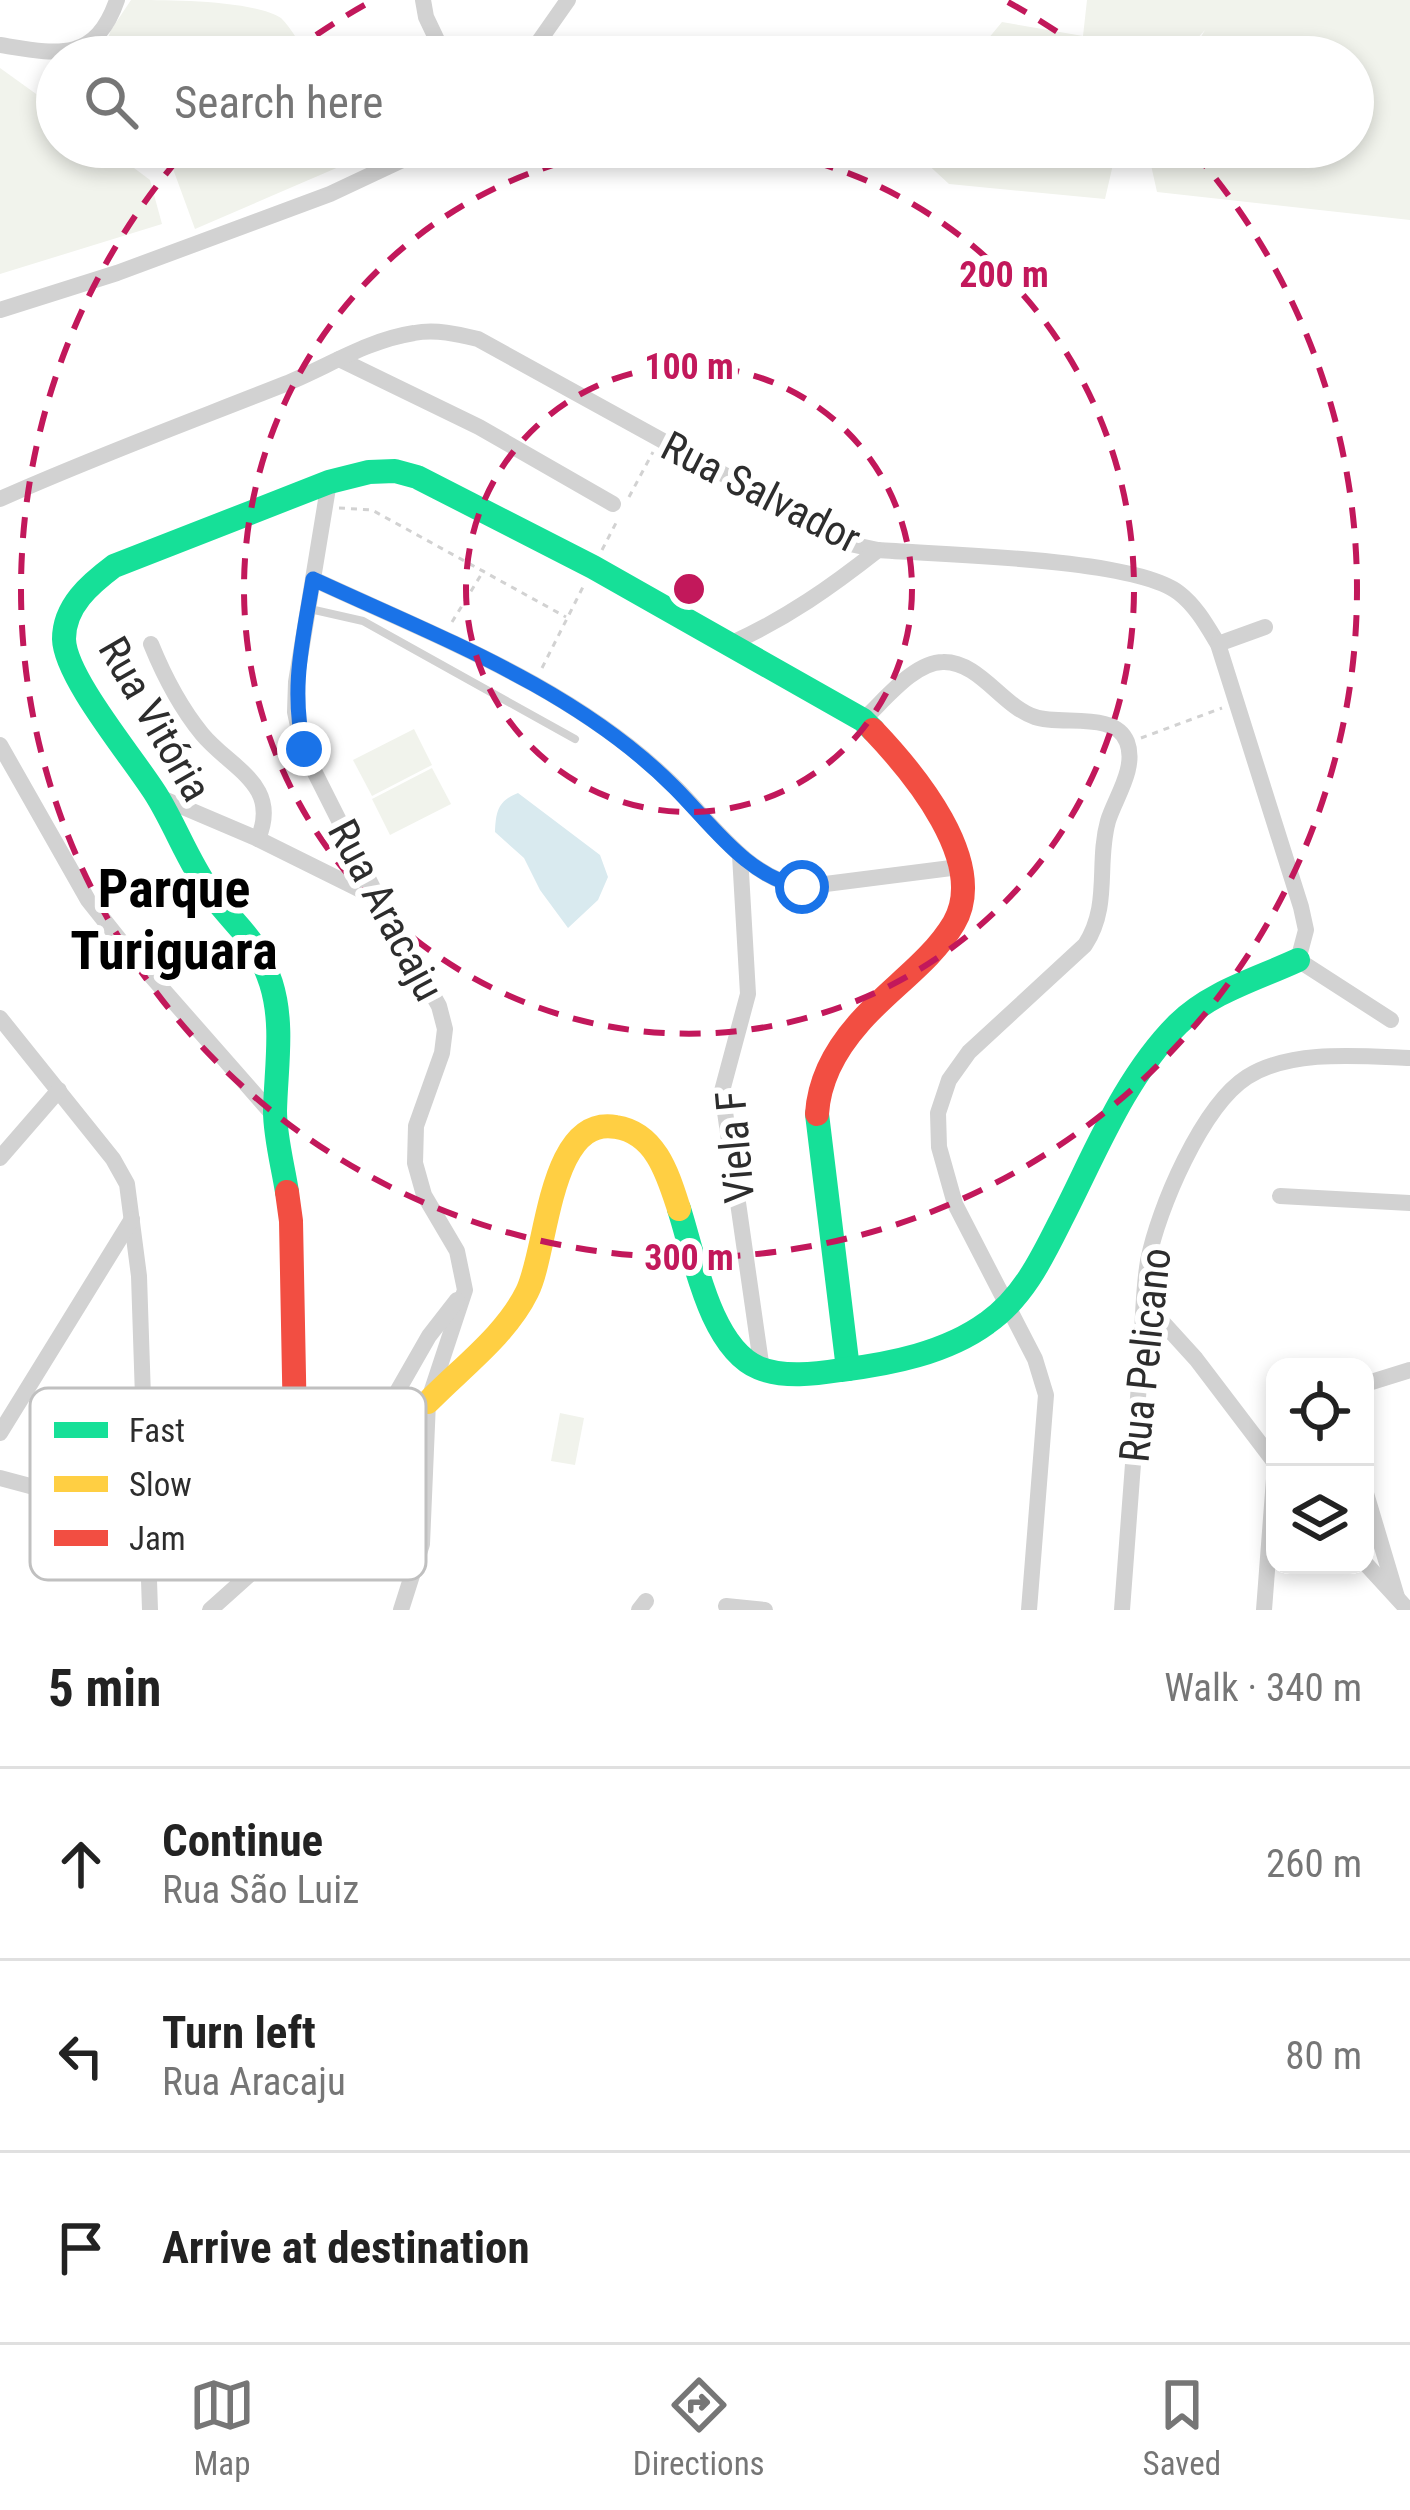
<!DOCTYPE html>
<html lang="en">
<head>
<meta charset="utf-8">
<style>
	body { margin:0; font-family:"Roboto Condensed",sans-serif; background:#f6f6f6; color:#222 }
	.controls { position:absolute; right:36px; bottom:36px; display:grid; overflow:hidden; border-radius:24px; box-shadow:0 6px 18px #0003 }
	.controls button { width:108px; height:108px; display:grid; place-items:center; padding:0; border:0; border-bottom:3px solid #e0e0e0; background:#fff; color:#222; font:60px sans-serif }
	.stop { position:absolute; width:36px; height:36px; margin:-27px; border:9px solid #1a73e8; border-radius:50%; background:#fff }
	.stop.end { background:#1a73e8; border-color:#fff; box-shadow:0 3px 12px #0008 }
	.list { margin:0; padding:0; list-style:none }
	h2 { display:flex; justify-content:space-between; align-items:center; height:156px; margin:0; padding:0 48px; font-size:51px }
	h2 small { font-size:39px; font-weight:400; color:#767676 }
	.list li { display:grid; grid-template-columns:78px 1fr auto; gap:36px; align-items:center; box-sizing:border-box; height:192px; padding:0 48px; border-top:3px solid #e0e0e0 }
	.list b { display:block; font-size:45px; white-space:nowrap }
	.list p { margin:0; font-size:39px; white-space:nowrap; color:#767676 }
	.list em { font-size:39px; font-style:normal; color:#767676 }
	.icon { flex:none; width:66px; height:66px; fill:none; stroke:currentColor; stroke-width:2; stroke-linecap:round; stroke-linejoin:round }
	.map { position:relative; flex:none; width:1410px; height:1610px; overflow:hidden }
	.search { position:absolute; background:#fff; box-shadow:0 6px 18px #0003; left:36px; right:36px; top:36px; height:132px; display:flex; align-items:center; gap:30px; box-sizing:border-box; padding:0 42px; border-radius:66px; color:#767676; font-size:45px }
	.sheet { height:732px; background:#fff }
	nav { display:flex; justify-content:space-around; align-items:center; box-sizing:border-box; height:168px; border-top:3px solid #e0e0e0; background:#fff; font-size:33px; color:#767676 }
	nav a { display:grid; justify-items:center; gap:6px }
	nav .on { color:#767676 }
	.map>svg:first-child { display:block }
</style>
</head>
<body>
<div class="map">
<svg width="1410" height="1610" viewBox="0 0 1410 1610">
	<rect width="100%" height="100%" fill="#fff"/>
	<g fill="#f1f3ec">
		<path d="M131 0C168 0 253 0 281 18 292 29 300 45 310 57H101L111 30Z"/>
		<path d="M1087 0H1410V220L1157 192 1147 147H1353V57H1189L1205 30 1180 57H973L1002 22 1083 36Z"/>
		<path d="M0 68 57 109V147H106L150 180 162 224 0 274Z"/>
		<path d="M165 147H337L341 166 195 229Z"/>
		<path d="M909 147H1117L1105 199 949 184Z"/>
		<path d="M414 729 432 765 372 796 353 760Z"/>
		<path d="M432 768 451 804 390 835 372 799Z"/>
		<path d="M560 1413 584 1418 575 1465 551 1461Z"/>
	</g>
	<path fill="#d9eaef" d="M518 793 600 855 608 877 598 900 568 928 540 890 524 858 495 832C496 811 498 801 518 793Z"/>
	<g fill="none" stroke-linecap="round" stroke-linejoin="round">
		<g stroke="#d2d2d2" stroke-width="3" stroke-dasharray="6 6" stroke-linecap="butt">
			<path d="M629 497 653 452"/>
			<path d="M339 508 372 510 566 617"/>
			<path d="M602 550 617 521"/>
			<path d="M452 622 484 570"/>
			<path d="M542 668 584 585"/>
			<path d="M1141 738 1222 708"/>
		</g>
		<path stroke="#d2d2d2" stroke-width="8" d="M310 609 363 621 575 739"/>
		<g stroke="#d2d2d2" stroke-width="16">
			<path d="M423 0 426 17 445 57"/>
			<path d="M0 45C56 54 95 64 117 0"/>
			<path d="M528 57 568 0"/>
			<path d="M0 310 117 273 330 194 430 147"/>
			<path d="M339 359 479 427 613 504"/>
			<path d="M329 482 296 682 295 712 303 749 378 898 439 1006 445 1029 442 1053 416 1126 415 1163 424 1195 457 1251 465 1290 428 1402 422 1544 401 1610"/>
			<path d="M0 499C94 457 189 422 285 384 327 367 368 340 414 333 436 329 457 334 478 339L850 544 878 550C943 555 1135 558 1179 593 1196 606 1207 626 1218 644L1301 907 1306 930 1298 960 1391 1020"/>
			<path d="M313 579C438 637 577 689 676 788 713 825 748 878 802 887L959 867"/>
			<path d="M732 643C787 618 831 587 878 550"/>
			<path d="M151 644C164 676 180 707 202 734 231 769 281 784 258 839"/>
			<path d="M1218 644 1265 627"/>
			<path d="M863 720C884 701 914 662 943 662 979 661 1003 707 1035 717 1062 726 1115 711 1127 742 1137 768 1115 798 1108 821 1096 864 1111 905 1085 945L969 1052 949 1080 938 1113 939 1147 955 1204 1035 1359 1046 1395 1029 1610"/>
			<path d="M0 745 88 900 123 944 275 1117"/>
			<path d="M157 796 258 839 377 898"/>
			<path d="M740 855 748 994 722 1091 762 1370"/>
			<path d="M0 1018 113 1159 127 1184 139 1276 150 1610"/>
			<path d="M0 1158 59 1090"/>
			<path d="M1280 1196 1410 1203"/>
			<path d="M1145 1303 1196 1359 1275 1463"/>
			<path d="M1365 1384 1410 1370"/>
			<path d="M0 1433 132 1219"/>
			<path d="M0 1478 146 1517"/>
			<path d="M1365 1490 1397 1597"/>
			<path d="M1365 1563 1408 1610"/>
			<path d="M726 1606 765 1610"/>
			<path d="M210 1610 338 1495 429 1336 457 1300"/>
			<path d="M639 1610 646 1601"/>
			<path d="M1122 1610C1128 1530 1134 1451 1140 1371 1143 1335 1142 1296 1148 1261 1158 1209 1202 1106 1247 1077 1291 1049 1360 1056 1410 1058"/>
			<path d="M1264 1610 1275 1466"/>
		</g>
		<g stroke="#16e098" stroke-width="24">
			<path d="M817 1114 848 1369"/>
			<path d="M287 1192C283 1166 275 1137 275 1111 276 1068 284 1024 271 983 255 935 237 929 210 892 189 863 176 827 157 796 135 760 65 678 64 639 64 606 90 584 114 566L329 482 369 472 395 471 417 477 593 567 863 720 873 730"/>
			<path d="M679 1209C694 1255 710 1348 759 1368 784 1378 815 1374 841 1370 890 1364 946 1353 987 1323 1023 1298 1042 1258 1061 1220 1095 1154 1124 1078 1178 1024 1210 992 1257 979 1298 960"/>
		</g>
		<path stroke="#ffcf43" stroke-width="24" d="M428 1402C461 1368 506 1335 527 1292 548 1251 548 1115 616 1127 656 1133 668 1175 679 1209"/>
		<g stroke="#f24e42" stroke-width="24">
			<path d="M817 1114C819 1080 836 1049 859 1023 888 989 931 962 954 923 989 862 913 772 873 730"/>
			<path d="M287 1192 291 1221 297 1531"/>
		</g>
	</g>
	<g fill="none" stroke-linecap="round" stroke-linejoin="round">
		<path stroke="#1a73e8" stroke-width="15" d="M304 749C290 688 303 640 313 579 438 637 577 689 675 788 712 825 748 878 802 887"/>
	</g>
	<g fill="none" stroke="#c2185b" stroke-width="6" stroke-dasharray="21 15">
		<circle cx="689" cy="589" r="223"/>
		<path d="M743 147A445 445 0 1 1 635 147"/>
		<path d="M287 56A668 668 0 0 1 370 2M1008 2A668 668 0 0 1 1091 56M1193 151A668 668 0 1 1 185 151"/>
	</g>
	<g text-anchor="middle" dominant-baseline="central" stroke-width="12" stroke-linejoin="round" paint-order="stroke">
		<g font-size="42" fill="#2d2d2d" stroke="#fff">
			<text transform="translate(761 492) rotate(27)">Rua Salvador</text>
			<text transform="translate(155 719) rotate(60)">Rua Vitória</text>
			<text transform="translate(386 910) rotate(62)">Rua Aracaju</text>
			<text transform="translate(735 1147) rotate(-95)">Viela F</text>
			<text transform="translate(1145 1355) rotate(-84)">Rua Pelicano</text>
		</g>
		<g font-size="54" font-weight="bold" fill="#000" stroke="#fff">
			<text x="174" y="888">Parque<tspan x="174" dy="62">Turiguara</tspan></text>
		</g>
	</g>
	<rect x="30" y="1388" width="396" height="192" rx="18" fill="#fff" stroke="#c0c0c0" stroke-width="3"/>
	<rect x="54" y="1422" width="54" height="16" fill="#16e098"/>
	<rect x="54" y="1476" width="54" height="16" fill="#ffcf43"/>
	<rect x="54" y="1530" width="54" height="16" fill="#f24e42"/>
	<g font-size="33" fill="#2d2d2d">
		<text x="129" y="1442">Fast</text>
		<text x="129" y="1496">Slow</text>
		<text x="129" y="1550">Jam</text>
	</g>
	<circle cx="689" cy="589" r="18" fill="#c2185b" stroke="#fff" stroke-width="6"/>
	<g font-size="36" text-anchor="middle" font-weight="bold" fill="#c2185b" stroke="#fff" stroke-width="12" stroke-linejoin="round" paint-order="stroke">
		<text x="1004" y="287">200 m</text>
		<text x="689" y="379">100 m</text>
		<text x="689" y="1270">300 m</text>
	</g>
</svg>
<div class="controls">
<button><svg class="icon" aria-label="locate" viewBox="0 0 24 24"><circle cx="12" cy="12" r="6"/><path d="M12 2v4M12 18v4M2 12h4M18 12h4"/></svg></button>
<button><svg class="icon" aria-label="layers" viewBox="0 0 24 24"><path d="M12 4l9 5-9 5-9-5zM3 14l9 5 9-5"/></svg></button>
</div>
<div class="stop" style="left:802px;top:887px"></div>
<div class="stop end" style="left:304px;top:749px"></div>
<div class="search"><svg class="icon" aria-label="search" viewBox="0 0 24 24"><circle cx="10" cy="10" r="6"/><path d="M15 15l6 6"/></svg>Search here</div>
</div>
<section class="sheet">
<h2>5 min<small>Walk · 340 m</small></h2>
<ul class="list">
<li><svg class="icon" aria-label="ahead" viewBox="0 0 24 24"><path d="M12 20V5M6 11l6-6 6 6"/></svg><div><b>Continue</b><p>Rua São Luiz</p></div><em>260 m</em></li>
<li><svg class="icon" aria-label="left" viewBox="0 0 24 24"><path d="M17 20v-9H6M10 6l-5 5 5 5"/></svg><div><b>Turn left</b><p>Rua Aracaju</p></div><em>80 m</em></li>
<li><svg class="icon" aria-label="arrive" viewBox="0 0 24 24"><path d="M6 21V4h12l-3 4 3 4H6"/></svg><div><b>Arrive at destination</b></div></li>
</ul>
</section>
<nav>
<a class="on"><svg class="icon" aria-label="map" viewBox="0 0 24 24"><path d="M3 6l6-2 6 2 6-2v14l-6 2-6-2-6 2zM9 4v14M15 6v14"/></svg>Map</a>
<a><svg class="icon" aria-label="directions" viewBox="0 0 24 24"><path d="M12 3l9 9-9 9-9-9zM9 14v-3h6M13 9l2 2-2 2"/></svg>Directions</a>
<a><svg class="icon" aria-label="saved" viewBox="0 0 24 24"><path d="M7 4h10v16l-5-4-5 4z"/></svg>Saved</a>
</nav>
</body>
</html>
